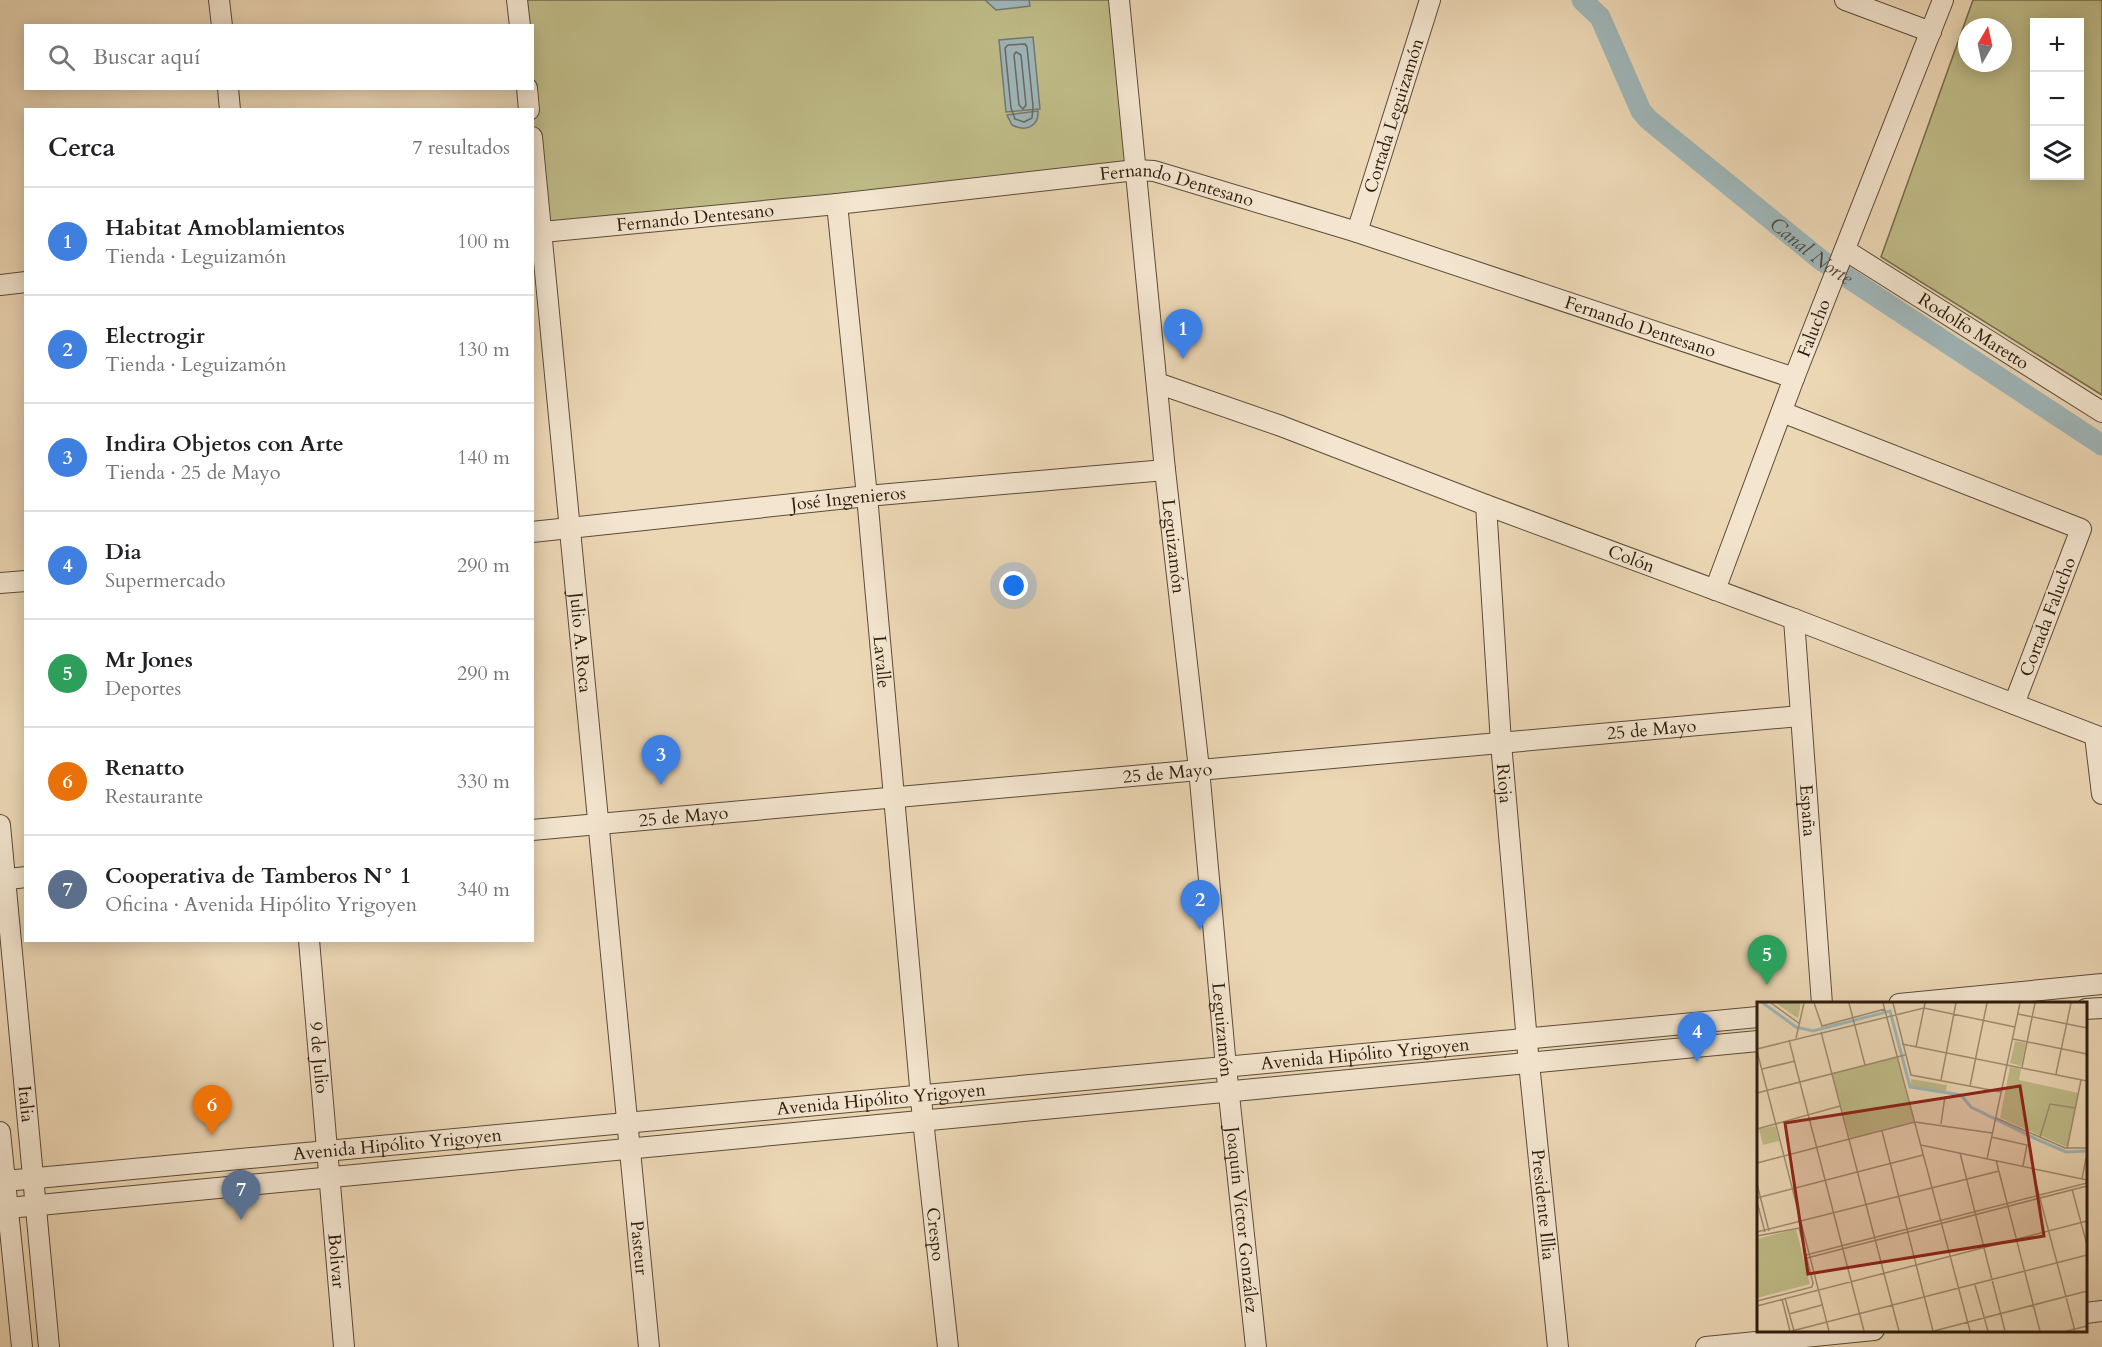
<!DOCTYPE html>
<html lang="es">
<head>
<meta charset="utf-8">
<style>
	body { margin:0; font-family:Cardo,serif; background:#f2f2f2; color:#202124 }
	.controls { position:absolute; right:18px; top:18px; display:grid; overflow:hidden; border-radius:0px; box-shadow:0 3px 15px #0003 }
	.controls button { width:54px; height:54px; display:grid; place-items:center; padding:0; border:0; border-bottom:2px solid #e0e0e0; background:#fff; color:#202124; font:30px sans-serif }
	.compass { position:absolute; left:1958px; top:18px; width:54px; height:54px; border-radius:50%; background:#fff; box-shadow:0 3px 15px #0003; rotate:9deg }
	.you { position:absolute; left:1014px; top:586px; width:21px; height:21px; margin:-15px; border:4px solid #fff; border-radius:50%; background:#1a73e8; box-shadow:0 0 0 9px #1a73e833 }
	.badge { display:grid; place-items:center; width:39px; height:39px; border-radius:50%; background:#b45309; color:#fff; font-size:20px; font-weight:700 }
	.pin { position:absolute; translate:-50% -50px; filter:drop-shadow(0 2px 3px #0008) }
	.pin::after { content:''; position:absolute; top:32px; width:21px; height:18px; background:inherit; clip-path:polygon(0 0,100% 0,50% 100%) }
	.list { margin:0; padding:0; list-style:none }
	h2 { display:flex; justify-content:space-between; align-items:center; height:78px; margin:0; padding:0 24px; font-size:26px }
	h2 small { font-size:20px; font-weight:400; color:#757577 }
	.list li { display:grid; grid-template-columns:39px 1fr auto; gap:18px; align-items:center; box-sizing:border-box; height:108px; padding:0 24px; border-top:2px solid #e0e0e0 }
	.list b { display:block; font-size:22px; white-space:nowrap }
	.list p { margin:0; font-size:20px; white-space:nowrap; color:#757577 }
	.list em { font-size:20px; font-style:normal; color:#757577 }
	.icon { flex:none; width:33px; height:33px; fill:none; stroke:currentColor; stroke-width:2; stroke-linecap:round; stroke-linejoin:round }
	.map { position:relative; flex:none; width:2102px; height:1347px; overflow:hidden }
	.search { position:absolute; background:#fff; box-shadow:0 3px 15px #0003; left:24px; top:24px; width:510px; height:66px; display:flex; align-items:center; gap:15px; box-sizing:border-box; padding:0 21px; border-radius:0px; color:#757577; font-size:22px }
	.panel { position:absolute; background:#fff; box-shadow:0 3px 15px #0003; left:24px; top:108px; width:510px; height:834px; border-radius:0px }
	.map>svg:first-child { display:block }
</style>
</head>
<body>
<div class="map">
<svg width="2102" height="1347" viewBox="0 0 2102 1347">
	<rect width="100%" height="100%" fill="#ecd7b5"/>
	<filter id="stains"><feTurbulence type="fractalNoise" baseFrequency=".00333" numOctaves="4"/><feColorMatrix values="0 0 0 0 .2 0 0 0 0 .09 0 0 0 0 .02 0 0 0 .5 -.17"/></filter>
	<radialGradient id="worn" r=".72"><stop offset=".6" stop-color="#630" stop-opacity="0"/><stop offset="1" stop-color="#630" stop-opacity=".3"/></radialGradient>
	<g fill="#bfbc88" stroke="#766c4a" stroke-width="1.5" fill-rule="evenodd">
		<path d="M517 0H1119L1136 170 543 232 533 137 532 26 520 25Z"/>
		<path d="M1973 0H2102V395L1881 257ZM2080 22V176H2034V22ZM1967 27H2003V63H1967Z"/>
	</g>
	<g fill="#9fb6b9" stroke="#717874" stroke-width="1.5">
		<path d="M985 0H1029L1030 6 996 10Z"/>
		<path d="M1033 37 1040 109 1006 112 999 40Z"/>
		<path d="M1038 111C1039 127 1025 132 1012 125L1007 115Z"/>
	</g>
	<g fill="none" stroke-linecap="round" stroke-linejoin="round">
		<g stroke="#666962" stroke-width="1.5">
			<path d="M1025 44 1027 47 1033 106 1032 118 1024 122 1015 119 1011 108 1005 48 1008 45Z"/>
			<path d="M1016 52 1021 55 1026 105 1023 109 1019 105 1014 55Z"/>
		</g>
		<path stroke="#9fb6b9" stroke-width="21" id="s1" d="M1582 0 1600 17 1641 111 1649 120 1821 260 2102 445"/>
		<g stroke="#5d4b36" stroke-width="22">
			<g id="minor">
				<path d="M219 0 222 26"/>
				<path d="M517 0 520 26"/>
				<path id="s2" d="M1119 0 1165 470 1199 769 1226 1067 1256 1347"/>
				<path d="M1845 0 1931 32"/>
				<path d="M228 88 230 110"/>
				<path d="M527 88 529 110"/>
				<path id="s3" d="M532 137 649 1347"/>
				<path id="s4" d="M837 204 867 496 923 1120 948 1347"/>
				<path id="s5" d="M1357 232 1430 0"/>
				<path id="s6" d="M532 233 837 204 1136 170 1154 171 1357 232 1794 378"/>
				<path id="s7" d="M1845 250 2102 412"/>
				<path d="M0 285 26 282"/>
				<path id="s8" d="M1157 383 1281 426 1486 505 1794 619 2102 738"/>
				<path d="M1782 412 2081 529 2014 704"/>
				<path id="s9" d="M1486 505 1501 743 1528 1053 1558 1347"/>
				<path id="s10" d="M532 532 867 496 1165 470"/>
				<path d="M0 583 26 581"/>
				<path id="s11" d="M1715 590 1794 378 1943 0"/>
				<path id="s12" d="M1794 619 1822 1004"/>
				<path d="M2095 736 2102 794"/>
				<path id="s13" d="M0 825 49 1347"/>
				<path id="s14" d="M532 830 1800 716"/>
				<path d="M0 880 26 877"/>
				<path id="s15" d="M309 940 344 1347"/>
				<path d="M1899 1004 2102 984"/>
				<path d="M2086 1009 2102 1008"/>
				<path d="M0 1132 22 1347"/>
				<path id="s16" d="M5 1181 1758 1017"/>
				<path d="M8 1208 1758 1041"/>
				<path d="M2086 1313 2102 1311"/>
				<path d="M1706 1347 1874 1330"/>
			</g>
		</g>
		<use href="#minor" stroke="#f3e5cf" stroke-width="20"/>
	</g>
	<g text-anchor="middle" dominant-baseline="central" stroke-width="4.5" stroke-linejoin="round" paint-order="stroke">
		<g font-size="18" fill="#2d1c0c" stroke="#f3e5cf">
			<text stroke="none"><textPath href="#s5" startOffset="122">Cortada Leguizamón</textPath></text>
			<text stroke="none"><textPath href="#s6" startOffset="650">Fernando Dentesano</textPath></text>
			<text stroke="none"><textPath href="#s6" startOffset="164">Fernando Dentesano</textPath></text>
			<text stroke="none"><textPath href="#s6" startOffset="1136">Fernando Dentesano</textPath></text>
			<text stroke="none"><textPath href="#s11" startOffset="280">Falucho</textPath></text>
			<text stroke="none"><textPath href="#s7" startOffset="152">Rodolfo Maretto</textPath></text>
			<text stroke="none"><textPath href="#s10" startOffset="318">José Ingenieros</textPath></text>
			<text stroke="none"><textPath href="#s2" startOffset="549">Leguizamón</textPath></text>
			<text stroke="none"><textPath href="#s8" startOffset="506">Colón</textPath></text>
			<text transform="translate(2048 617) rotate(-69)">Cortada Falucho</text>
			<text stroke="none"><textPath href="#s3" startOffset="508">Julio A. Roca</textPath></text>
			<text stroke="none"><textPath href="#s4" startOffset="460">Lavalle</textPath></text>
			<text stroke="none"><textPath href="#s14" startOffset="1124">25 de Mayo</textPath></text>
			<text stroke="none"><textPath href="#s14" startOffset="638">25 de Mayo</textPath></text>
			<text stroke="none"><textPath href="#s9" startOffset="279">Rioja</textPath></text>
			<text stroke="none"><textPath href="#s12" startOffset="192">España</textPath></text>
			<text stroke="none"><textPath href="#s14" startOffset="152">25 de Mayo</textPath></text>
			<text stroke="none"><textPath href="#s2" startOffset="1035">Leguizamón</textPath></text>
			<text stroke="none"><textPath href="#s16" startOffset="1366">Avenida Hipólito Yrigoyen</textPath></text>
			<text stroke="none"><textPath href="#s15" startOffset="118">9 de Julio</textPath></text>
			<text stroke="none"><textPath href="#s16" startOffset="880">Avenida Hipólito Yrigoyen</textPath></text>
			<text stroke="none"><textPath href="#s13" startOffset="280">Italia</textPath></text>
			<text stroke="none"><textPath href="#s16" startOffset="394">Avenida Hipólito Yrigoyen</textPath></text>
			<text stroke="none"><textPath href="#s9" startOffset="702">Presidente Illia</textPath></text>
			<text stroke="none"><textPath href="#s2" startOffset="1226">Joaquín Víctor González</textPath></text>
			<text stroke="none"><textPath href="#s4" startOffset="1035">Crespo</textPath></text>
			<text stroke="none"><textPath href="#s3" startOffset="1116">Pasteur</textPath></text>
			<text stroke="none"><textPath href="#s15" startOffset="322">Bolivar</textPath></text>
		</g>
		<g font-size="20" font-style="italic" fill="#4f4a40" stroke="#f3e5cf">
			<text stroke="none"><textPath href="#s1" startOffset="348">Canal Norte</textPath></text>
		</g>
	</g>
	<g transform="translate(1757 1002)">
		<rect width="330" height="330" fill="#ecd7b5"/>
		<path d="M19 1H44L41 16 39 15ZM258 39 269 41 264 64 253 61ZM140 54 158 120 93 137 75 72ZM253 65 264 67 262 78 321 91 310 145 243 116ZM154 77 190 83 189 89 154 86ZM18 124 22 139 6 143 2 127ZM39 227 53 282 0 296V237Z" fill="#bfbc88"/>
		<path fill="none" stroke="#9fb6b9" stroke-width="3" d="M6 1 39 25 56 29 133 9 153 85 204 93 214 105 281 138 309 150 330 149"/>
		<path fill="none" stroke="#a08c71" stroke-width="1.5" d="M14 1 43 22M57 1 65 24 128 7M92 1 108 63M126 1 213 329M136 1 154 73 244 90M261 12 330 26M64 30 142 329M39 36 47 1M256 37 330 52M32 38 107 329M145 42 330 79M159 45 168 1M0 47 167 6 258 25M0 49 72 329M265 65 278 1M5 67 38 59M299 72 314 1M184 78 199 1M213 84 230 1M0 91 148 53M239 116 308 146H330M184 122 188 94M0 127 83 104M125 129 176 329M234 135 270 143 266 164M283 135 293 102 318 106M164 143 330 178M310 147 324 78M203 151 248 329M230 157 263 1M239 158 283 329M0 161 158 120 235 131M275 166 318 329M325 177 329 156M0 182 12 229M315 187 330 243M0 196 166 153M0 200 8 230M0 230 242 169M0 234 42 226 56 281 55 285 0 299M49 253 330 181M50 256 330 184M218 283 231 329M28 296 37 329M25 297 33 329M0 304 330 219M32 312 65 303M35 329 330 253M177 329 330 289M310 329 330 324"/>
		<path fill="#8f2418" fill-opacity="0.15" stroke="#8f2418" stroke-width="3" d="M263 84 287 234 51 272 28 121Z"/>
		<rect width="330" height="330" fill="none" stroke="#2d1c0c" stroke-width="3"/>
	</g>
	<rect width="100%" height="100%" filter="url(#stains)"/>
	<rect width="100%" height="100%" fill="url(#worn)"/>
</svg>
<div class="controls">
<button>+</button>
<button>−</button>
<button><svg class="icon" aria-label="layers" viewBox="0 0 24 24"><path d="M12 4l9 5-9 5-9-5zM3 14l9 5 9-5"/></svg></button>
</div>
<svg class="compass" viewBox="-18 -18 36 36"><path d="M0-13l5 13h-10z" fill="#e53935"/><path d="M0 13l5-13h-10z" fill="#757577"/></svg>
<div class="you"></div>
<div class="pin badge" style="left:1183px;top:359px;background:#3f7fe0">1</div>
<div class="pin badge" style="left:1200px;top:930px;background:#3f7fe0">2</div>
<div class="pin badge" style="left:661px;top:785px;background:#3f7fe0">3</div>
<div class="pin badge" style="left:1697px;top:1062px;background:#3f7fe0">4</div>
<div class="pin badge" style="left:1767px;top:985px;background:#2e9e5b">5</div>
<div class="pin badge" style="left:212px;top:1135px;background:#e8710a">6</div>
<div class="pin badge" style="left:241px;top:1220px;background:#5c6f8a">7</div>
<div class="search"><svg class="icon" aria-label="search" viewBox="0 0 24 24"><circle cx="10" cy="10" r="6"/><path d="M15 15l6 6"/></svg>Buscar aquí</div>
<section class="panel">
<h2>Cerca<small>7 resultados</small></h2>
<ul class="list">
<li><span class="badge" style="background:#3f7fe0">1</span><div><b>Habitat Amoblamientos</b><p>Tienda · Leguizamón</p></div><em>100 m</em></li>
<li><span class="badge" style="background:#3f7fe0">2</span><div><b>Electrogir</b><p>Tienda · Leguizamón</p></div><em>130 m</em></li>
<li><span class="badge" style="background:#3f7fe0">3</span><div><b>Indira Objetos con Arte</b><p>Tienda · 25 de Mayo</p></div><em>140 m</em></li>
<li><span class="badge" style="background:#3f7fe0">4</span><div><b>Dia</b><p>Supermercado</p></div><em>290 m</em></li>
<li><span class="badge" style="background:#2e9e5b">5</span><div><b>Mr Jones</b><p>Deportes</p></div><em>290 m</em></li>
<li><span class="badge" style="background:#e8710a">6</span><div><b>Renatto</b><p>Restaurante</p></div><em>330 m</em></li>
<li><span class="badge" style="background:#5c6f8a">7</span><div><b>Cooperativa de Tamberos N° 1</b><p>Oficina · Avenida Hipólito Yrigoyen</p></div><em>340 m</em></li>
</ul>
</section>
</div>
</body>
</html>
